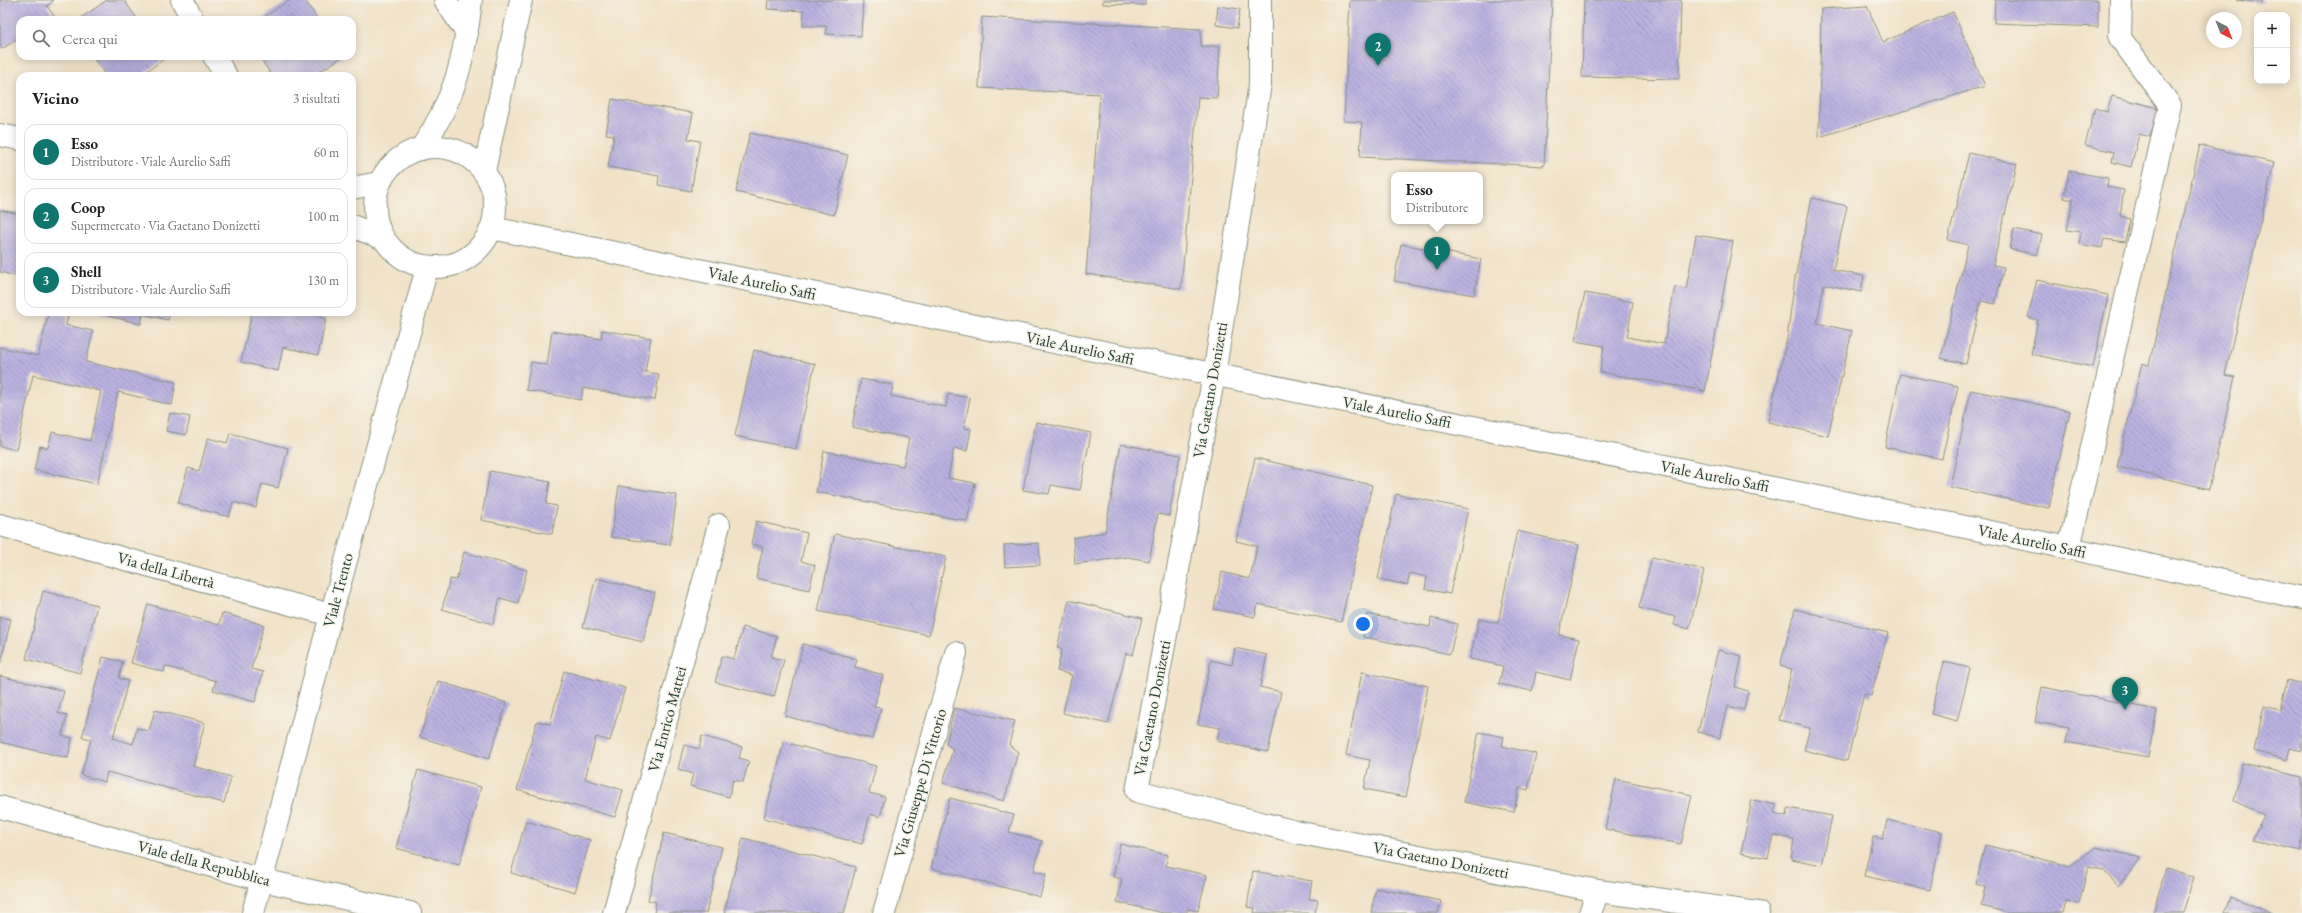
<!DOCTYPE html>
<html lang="it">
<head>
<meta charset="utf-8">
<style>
	body { margin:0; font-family:"EB Garamond",serif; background:#f6f6f6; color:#202124 }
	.controls { position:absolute; right:12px; top:12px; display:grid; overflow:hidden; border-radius:8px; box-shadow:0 2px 10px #0003 }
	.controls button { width:36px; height:36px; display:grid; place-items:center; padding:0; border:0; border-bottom:1px solid #e0e0e0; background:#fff; color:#202124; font:20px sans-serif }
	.compass { position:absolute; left:2206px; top:12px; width:36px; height:36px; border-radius:50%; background:#fff; box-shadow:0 2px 10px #0003; rotate:138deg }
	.you { position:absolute; left:1363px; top:624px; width:14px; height:14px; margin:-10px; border:3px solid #fff; border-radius:50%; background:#1a73e8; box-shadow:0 0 0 6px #1a73e833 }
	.badge { display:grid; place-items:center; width:26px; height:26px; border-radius:50%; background:#0f766e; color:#fff; font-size:13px; font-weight:700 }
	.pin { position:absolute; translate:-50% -33px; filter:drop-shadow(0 1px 2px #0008) }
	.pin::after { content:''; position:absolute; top:21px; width:14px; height:12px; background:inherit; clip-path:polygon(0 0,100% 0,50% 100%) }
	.popup { position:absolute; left:1391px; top:172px; width:92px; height:52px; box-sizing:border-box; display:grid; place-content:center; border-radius:8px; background:#fff; filter:drop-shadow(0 1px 3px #0005); font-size:13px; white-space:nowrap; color:#757577 }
	.popup b { font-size:15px; color:#202124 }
	.popup::after { content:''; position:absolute; left:50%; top:100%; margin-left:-8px; border:8px solid transparent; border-top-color:#fff }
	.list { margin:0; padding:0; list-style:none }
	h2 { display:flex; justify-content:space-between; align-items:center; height:52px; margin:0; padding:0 16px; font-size:17px }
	h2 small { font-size:13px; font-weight:400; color:#757577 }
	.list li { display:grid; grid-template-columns:26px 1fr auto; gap:12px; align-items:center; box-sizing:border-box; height:56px; margin:0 8px 8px; padding:0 8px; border:1px solid #e0e0e0; border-radius:12px }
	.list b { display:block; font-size:15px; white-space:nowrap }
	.list p { margin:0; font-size:13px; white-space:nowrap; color:#757577 }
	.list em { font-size:13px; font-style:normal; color:#757577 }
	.icon { flex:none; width:22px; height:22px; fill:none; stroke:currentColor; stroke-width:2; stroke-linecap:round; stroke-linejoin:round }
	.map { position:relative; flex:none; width:2302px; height:913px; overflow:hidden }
	.search { position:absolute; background:#fff; box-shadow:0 2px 10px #0003; left:16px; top:16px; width:340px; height:44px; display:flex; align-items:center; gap:10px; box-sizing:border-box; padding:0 14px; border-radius:12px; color:#757577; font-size:15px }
	.panel { position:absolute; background:#fff; box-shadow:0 2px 10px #0003; left:16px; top:72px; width:340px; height:244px; border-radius:12px }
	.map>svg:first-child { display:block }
</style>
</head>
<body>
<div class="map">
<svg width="2302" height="913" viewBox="0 0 2302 913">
	<defs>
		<pattern id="building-back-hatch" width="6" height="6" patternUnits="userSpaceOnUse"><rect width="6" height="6" fill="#bab1e0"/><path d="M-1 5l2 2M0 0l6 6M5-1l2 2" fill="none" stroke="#9791b6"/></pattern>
	</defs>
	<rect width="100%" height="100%" fill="#f7f3e8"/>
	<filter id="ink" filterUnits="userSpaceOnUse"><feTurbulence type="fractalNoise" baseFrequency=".025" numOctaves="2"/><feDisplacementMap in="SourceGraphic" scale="8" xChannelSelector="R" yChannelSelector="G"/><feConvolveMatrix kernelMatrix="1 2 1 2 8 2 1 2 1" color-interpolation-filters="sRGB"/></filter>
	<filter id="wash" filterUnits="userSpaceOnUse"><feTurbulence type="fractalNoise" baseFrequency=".012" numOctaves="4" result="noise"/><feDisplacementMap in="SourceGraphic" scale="16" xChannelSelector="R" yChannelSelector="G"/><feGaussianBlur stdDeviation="0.9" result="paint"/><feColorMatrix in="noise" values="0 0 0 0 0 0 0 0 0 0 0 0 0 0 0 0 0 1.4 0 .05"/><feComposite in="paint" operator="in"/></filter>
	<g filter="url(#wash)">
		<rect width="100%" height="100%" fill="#f1e2c7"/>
		<g id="blocks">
			<g fill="url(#building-back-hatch)">
				<path d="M0 0H54L47 6 57 20H20V37L2 49 0 46Z"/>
				<path d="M107 0H124L138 20H78Z"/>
				<path d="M290 0H305L318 20H259Z"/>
				<path d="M768 0H863L861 36 826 34V26H803L804 11 767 9Z"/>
				<path d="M1103 0H1145V5L1103 4Z"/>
				<path d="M1350 0H1552L1544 166 1360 157 1362 122 1344 121Z"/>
				<path d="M1584 0H1681L1679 79 1582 77Z"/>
				<path d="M1995 0H2098V27L1994 23Z"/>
				<path d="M2237 0H2263L2262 3Z"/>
				<path d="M1218 6 1240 9 1237 28 1216 25Z"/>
				<path d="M1867 6 1883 42 1953 12 1985 86 1819 137 1821 9Z"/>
				<path d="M982 17 1201 29V46H1220L1217 98 1198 97 1181 289 1086 274 1100 94 979 88Z"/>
				<path d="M92 56H162L164 59 140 76H106Z"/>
				<path d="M259 56H341L342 57 313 76H272Z"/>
				<path d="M2112 96 2158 108 2150 137 2139 134 2131 167 2112 162 2114 152 2085 145 2095 108 2107 112Z"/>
				<path d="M612 99 693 113 688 139 700 141 691 191 658 185 659 176 608 167 614 135 606 134Z"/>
				<path d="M750 133 848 155 834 215 736 192Z"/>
				<path d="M2200 145 2274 163 2225 375 2235 377 2209 489 2117 467 2142 363 2149 365Z"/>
				<path d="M1969 153 2017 164 1993 265 2004 267 1995 304 1981 301 1966 364 1941 358 1968 245 1948 240Z"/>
				<path d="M2069 171 2108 178 2107 187 2124 190 2120 216 2130 219 2125 242 2104 239 2102 248 2079 244 2081 232 2067 230 2073 200 2064 198Z"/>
				<path d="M1812 198 1847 206 1833 270 1864 276 1861 292 1824 284 1817 323 1852 331 1828 436 1768 422 1787 339 1795 278Z"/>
				<path d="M0 210 20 214V277L0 272Z"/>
				<path d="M2014 229 2042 235 2037 255 2010 249Z"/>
				<path d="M1696 235 1733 241 1705 391 1600 372 1604 346 1575 341 1585 293 1633 302 1627 337 1664 344 1675 287 1686 289Z"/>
				<path d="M1401 244 1481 259 1474 295 1394 281Z"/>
				<path d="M2037 280 2108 295 2093 367 2031 354 2038 320 2028 317Z"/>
				<path d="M49 312 68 316 66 325 93 331 86 362 176 382 172 405 118 392 97 484 34 470 40 446 48 448 52 432 90 441 101 391 33 375 16 450 0 446V347L38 356Z"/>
				<path d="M101 312H170L168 320 143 314 141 324 101 314Z"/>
				<path d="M252 312H302L326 319 318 355 283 347 278 371 241 362Z"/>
				<path d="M602 330 651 338 645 372 659 374 655 400 583 388 581 400 526 390 531 362 547 365 552 331 601 339Z"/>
				<path d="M754 350 815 364 796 449 735 436Z"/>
				<path d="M1900 374 1958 386 1942 459 1885 447Z"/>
				<path d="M861 379 893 385 891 396 946 407 948 394 970 398 964 428 971 429 967 451 954 448 948 478 975 483 967 521 816 492 824 451 903 466 909 438 852 427Z"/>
				<path d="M1971 390 2070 411 2049 508 1950 487Z"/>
				<path d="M170 413 190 417 186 435 166 431Z"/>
				<path d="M1036 422 1091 433 1080 490 1051 485 1049 494 1023 490Z"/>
				<path d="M230 433 288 448 278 488 262 484 256 508 233 502 229 517 178 503 188 468 199 471 208 438 227 443Z"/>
				<path d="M1121 444 1180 455 1169 516 1158 514 1149 561 1128 557 1075 564 1073 538 1105 532Z"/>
				<path d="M1255 458 1372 485 1341 622 1258 604 1255 617 1214 609 1222 572 1250 579 1257 546 1236 541Z"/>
				<path d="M490 471 550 482 546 504 557 506 552 534 481 520Z"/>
				<path d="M619 486 677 495 670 545 611 537Z"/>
				<path d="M1396 494 1468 509 1450 594 1425 589 1427 577 1410 573 1407 585 1378 579Z"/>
				<path d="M756 521 807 533 801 561 815 565 809 590 756 578 763 547 751 544Z"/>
				<path d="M1517 531 1579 545 1559 635 1579 639 1570 680 1536 672 1532 691 1499 684 1503 666 1470 659 1479 619 1498 623Z"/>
				<path d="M835 534 946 557 929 635 818 611Z"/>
				<path d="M1039 543 1040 565 1005 567 1004 545Z"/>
				<path d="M464 552 527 570 518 603 500 598 493 624 442 609 450 579 456 580Z"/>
				<path d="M1652 557 1704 570 1689 629 1674 625 1676 617 1639 608Z"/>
				<path d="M596 578 655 593 643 642 583 627Z"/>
				<path d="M43 591 97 605 80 673 26 659Z"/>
				<path d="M1069 600 1142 618 1133 655 1126 653 1108 724 1063 713 1072 675 1057 671 1062 649 1057 648Z"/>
				<path d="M148 604 219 625 222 613 264 625 251 669 263 672 255 702 213 690 216 681 165 666 164 672 131 663Z"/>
				<path d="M1795 609 1888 633 1871 696 1864 694 1847 761 1804 750 1810 728 1779 720 1792 669 1780 666Z"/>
				<path d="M1367 614 1430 627 1431 618 1457 624 1450 654 1363 637Z"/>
				<path d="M0 617 11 619 1 662H0Z"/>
				<path d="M743 627 777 636 771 657 784 660 774 697 715 682 722 656 734 659Z"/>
				<path d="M803 644 857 659 855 667 883 675 874 707 881 708 873 739 785 716Z"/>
				<path d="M1235 648 1267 655 1260 687 1281 692 1268 752 1217 741 1220 728 1198 724 1211 660 1232 665Z"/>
				<path d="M1718 650 1742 656 1735 687 1748 691 1744 710 1728 706 1720 738 1698 732Z"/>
				<path d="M103 657 123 662 119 678 128 681 113 738 133 744 137 728 149 731 155 710 205 723 193 766 231 777 224 803 107 772 105 782 81 775 91 739 82 737Z"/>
				<path d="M1944 662 1970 668 1957 721 1931 714Z"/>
				<path d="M564 671 625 688 610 741 596 737 585 779 623 790 615 817 517 790 537 721 550 724Z"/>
				<path d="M1362 672 1428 686 1406 797 1364 789 1370 760 1346 755Z"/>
				<path d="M0 676 64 691 58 713 67 715 62 736 72 738 68 758 0 742Z"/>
				<path d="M2287 680 2302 684V751L2290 748 2287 760 2254 751 2264 706 2280 710Z"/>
				<path d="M438 681 507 703 489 759 420 737Z"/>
				<path d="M2042 687 2157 710 2148 757 2066 742 2069 728 2035 722Z"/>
				<path d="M954 708 1015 721 1009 745 1018 752 1004 801 943 783 953 749 946 744Z"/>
				<path d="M1479 732 1504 737 1502 746 1536 754 1528 790 1519 788 1514 812 1464 802Z"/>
				<path d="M702 736 742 747 739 758 749 761 743 782 733 780 729 797 690 786 693 774 678 769 684 745 699 749Z"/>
				<path d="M784 742 876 766 869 793 885 797 880 817 870 814 862 844 764 818Z"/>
				<path d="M2242 763 2302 777V851L2252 840 2264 815 2234 801Z"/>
				<path d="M418 770 481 787 459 865 396 848Z"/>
				<path d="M1616 779 1692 795 1681 844 1605 829Z"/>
				<path d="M950 798 1014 815 1009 832 1042 841 1034 871 1046 874 1040 897 931 868Z"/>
				<path d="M1752 800 1776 805 1774 813 1787 816 1788 808 1832 816 1822 865 1791 859 1794 839 1773 835 1768 858 1741 853Z"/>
				<path d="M1887 820 1942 832 1930 890 1864 876 1873 837 1883 839Z"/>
				<path d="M526 821 590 840 575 892 511 873Z"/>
				<path d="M664 833 722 847 706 913H654L656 902 648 900Z"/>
				<path d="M743 838 856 867 844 913H724Z"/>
				<path d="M1120 844 1168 855 1166 866 1207 875 1198 911 1187 909V913H1163L1117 902 1122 879 1113 877Z"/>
				<path d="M1985 845 2070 866 2096 847 2141 858 2118 886 2103 870 2088 867 2079 904 2066 901 2063 913H2009L1981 906 1985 887 1976 884Z"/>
				<path d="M2166 868 2194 877 2183 913H2153Z"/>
				<path d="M1253 871 1312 881 1309 899 1318 900 1315 913H1254L1255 908 1247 907Z"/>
				<path d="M1376 888 1441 901 1438 913H1371Z"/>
				<path d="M2231 897 2272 913H2225Z"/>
			</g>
		</g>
	</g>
	<g filter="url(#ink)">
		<use href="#blocks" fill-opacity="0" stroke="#88907e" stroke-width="1"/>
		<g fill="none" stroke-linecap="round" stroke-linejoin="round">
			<g stroke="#88907e" stroke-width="24">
				<g id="minor">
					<path d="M182 0 193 20"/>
					<path d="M445 0 467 33"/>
					<path d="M1260 0V84L1214 375 1137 791 1296 832 1598 891 1758 913"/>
					<path d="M214 56 226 76"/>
					<path d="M0 525 331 615"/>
					<path d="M2069 548 2170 105 2120 38 2121 0"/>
					<path d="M0 807 262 880 410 913"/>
					<path d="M614 913 719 525"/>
					<path d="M884 913 956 653"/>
					<path d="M1590 913 1598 891"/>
				</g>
			</g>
			<g stroke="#88907e" stroke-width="24">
				<g id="tertiary">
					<path d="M0 135 20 139"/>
					<circle cx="435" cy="207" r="60"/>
					<path d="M421 149C456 97 464 61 471 0"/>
					<path d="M484 171 521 0"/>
					<path d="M352 188 379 183"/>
					<path d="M352 226 382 238"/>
					<path d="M492 228 2069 548 2302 598"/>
					<path d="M253 913 331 615 427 268"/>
				</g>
			</g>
			<use href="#minor" stroke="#fff" stroke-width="22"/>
			<use href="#tertiary" stroke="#fff" stroke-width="22"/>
		</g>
	</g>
	<g text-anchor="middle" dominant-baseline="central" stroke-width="3" stroke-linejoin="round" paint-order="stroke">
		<g font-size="16" fill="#1f3d34" stroke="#f7f3e8">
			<text transform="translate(762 283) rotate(12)">Viale Aurelio Saffi</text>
			<text transform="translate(1080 348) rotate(12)">Viale Aurelio Saffi</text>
			<text transform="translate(1210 390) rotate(-80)">Via Gaetano Donizetti</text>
			<text transform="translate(1397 412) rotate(11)">Viale Aurelio Saffi</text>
			<text transform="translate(1715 476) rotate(11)">Viale Aurelio Saffi</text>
			<text transform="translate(2032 541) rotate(12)">Viale Aurelio Saffi</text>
			<text transform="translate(166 570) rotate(15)">Via della Libertà</text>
			<text transform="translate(338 590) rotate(-75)">Viale Trento</text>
			<text transform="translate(1152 708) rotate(-79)">Via Gaetano Donizetti</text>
			<text transform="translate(667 719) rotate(-75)">Via Enrico Mattei</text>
			<text transform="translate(920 783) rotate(-74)">Via Giuseppe Di Vittorio</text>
			<text transform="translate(1441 860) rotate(11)">Via Gaetano Donizetti</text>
			<text transform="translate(204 863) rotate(15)">Viale della Repubblica</text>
		</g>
	</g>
</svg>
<div class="controls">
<button>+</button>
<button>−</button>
</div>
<svg class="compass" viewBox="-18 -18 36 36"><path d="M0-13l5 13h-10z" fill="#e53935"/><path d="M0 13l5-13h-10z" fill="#757577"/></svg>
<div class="you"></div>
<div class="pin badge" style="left:1437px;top:270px">1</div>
<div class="popup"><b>Esso</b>Distributore</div>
<div class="pin badge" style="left:1378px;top:66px">2</div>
<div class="pin badge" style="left:2125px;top:710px">3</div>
<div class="search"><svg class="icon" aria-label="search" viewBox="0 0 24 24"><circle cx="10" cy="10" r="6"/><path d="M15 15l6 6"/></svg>Cerca qui</div>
<section class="panel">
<h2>Vicino<small>3 risultati</small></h2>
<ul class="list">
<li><span class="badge">1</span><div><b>Esso</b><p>Distributore · Viale Aurelio Saffi</p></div><em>60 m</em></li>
<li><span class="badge">2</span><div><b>Coop</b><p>Supermercato · Via Gaetano Donizetti</p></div><em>100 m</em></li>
<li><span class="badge">3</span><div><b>Shell</b><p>Distributore · Viale Aurelio Saffi</p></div><em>130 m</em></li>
</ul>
</section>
</div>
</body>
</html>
